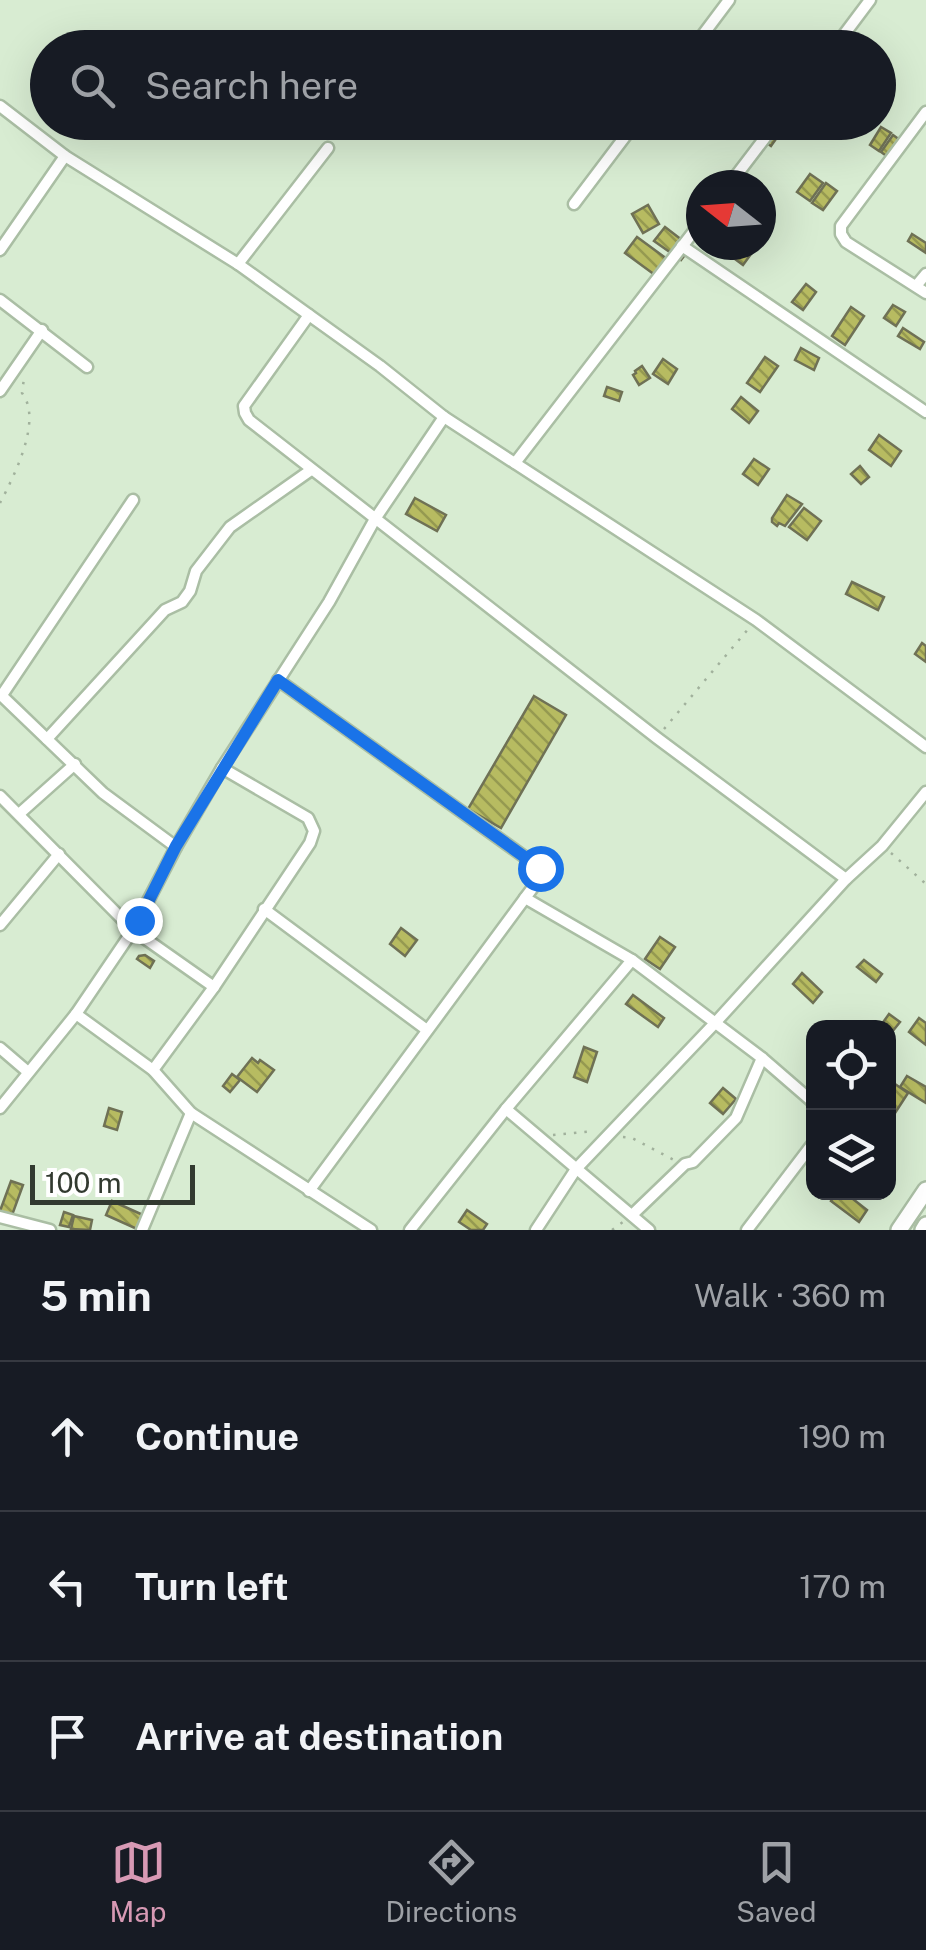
<!DOCTYPE html>
<html lang="en">
<head>
<meta charset="utf-8">
<style>
	body { margin:0; font-family:"Public Sans",sans-serif; background:#242831; color:#f1f3f6 }
	.controls { position:absolute; right:30px; bottom:30px; display:grid; overflow:hidden; border-radius:20px; box-shadow:0 10px 40px #0002 }
	.controls button { width:90px; height:90px; display:grid; place-items:center; padding:0; border:0; border-bottom:2px solid #363941; background:#171b24; color:#f1f3f6; font:50px sans-serif }
	.compass { position:absolute; left:686px; top:170px; width:90px; height:90px; border-radius:50%; background:#171b24; box-shadow:0 10px 40px #0002; rotate:287deg }
	.scale { position:absolute; left:30px; bottom:25px; width:165px; box-sizing:border-box; padding-left:10px; border:5px solid #323a30; border-top:0; font-size:28px; line-height:35px; white-space:nowrap; color:#323a30; -webkit-text-stroke:8px #fff; paint-order:stroke }
	.stop { position:absolute; width:30px; height:30px; margin:-22px; border:8px solid #1a73e8; border-radius:50%; background:#fff }
	.stop.end { background:#1a73e8; border-color:#fff; box-shadow:0 2px 10px #0008 }
	.list { margin:0; padding:0; list-style:none }
	h2 { display:flex; justify-content:space-between; align-items:center; height:130px; margin:0; padding:0 40px; font-size:42px }
	h2 small { font-size:32px; font-weight:400; color:#9ea1a6 }
	.list li { display:grid; grid-template-columns:65px 1fr auto; gap:30px; align-items:center; box-sizing:border-box; height:150px; padding:0 40px; border-top:2px solid #363941 }
	.list b { display:block; font-size:38px; white-space:nowrap }
	.list em { font-size:32px; font-style:normal; color:#9ea1a6 }
	.icon { flex:none; width:55px; height:55px; fill:none; stroke:currentColor; stroke-width:2; stroke-linecap:round; stroke-linejoin:round }
	.map { position:relative; flex:none; width:926px; height:1230px; overflow:hidden }
	.search { position:absolute; background:#171b24; box-shadow:0 10px 40px #0002; left:30px; right:30px; top:30px; height:110px; display:flex; align-items:center; gap:25px; box-sizing:border-box; padding:0 35px; border-radius:55px; color:#9ea1a6; font-size:38px }
	.sheet { height:580px; background:#171b24 }
	nav { display:flex; justify-content:space-around; align-items:center; box-sizing:border-box; height:140px; border-top:2px solid #363941; background:#171b24; font-size:28px; color:#9ea1a6 }
	nav a { display:grid; justify-items:center; gap:5px }
	nav .on { color:#d799b4 }
	.map>svg:first-child { display:block }
</style>
</head>
<body>
<div class="map">
<svg width="926" height="1230" viewBox="0 0 926 1230">
	<defs>
		<pattern id="building-back-hatch" width="6" height="6" patternUnits="userSpaceOnUse" patternTransform="scale(2.5)"><rect width="6" height="6" fill="#b7bb61"/><path d="M-1 5l2 2M0 0l6 6M5-1l2 2" fill="none" stroke="#959950"/></pattern>
	</defs>
	<rect width="100%" height="100%" fill="#d8ecd2"/>
	<g fill="url(#building-back-hatch)" stroke="#6f7155" stroke-width="2.5">
		<path d="M746 122H760L778 136 771 146 744 126Z"/>
		<path d="M849 122H861L852 134 845 128Z"/>
		<path d="M881 127 891 133 879 151 870 145Z"/>
		<path d="M893 135 900 140 888 157 881 152Z"/>
		<path d="M810 174 823 183 810 201 797 192Z"/>
		<path d="M826 183 837 191 823 210 812 203Z"/>
		<path d="M648 205 659 224 643 233 632 214Z"/>
		<path d="M665 227 691 247 681 260 654 241Z"/>
		<path d="M912 234 926 243V253L908 241Z"/>
		<path d="M637 237 667 259 655 275 625 253Z"/>
		<path d="M716 245H739L751 254 743 265Z"/>
		<path d="M806 284 816 292 803 310 792 302Z"/>
		<path d="M893 305 905 312 896 326 884 318Z"/>
		<path d="M851 307 864 316 845 345 832 336Z"/>
		<path d="M903 328 924 342 920 349 898 336Z"/>
		<path d="M801 348 819 358 814 370 795 360Z"/>
		<path d="M765 357 778 366 760 392 747 383Z"/>
		<path d="M663 359 677 369 668 384 653 374Z"/>
		<path d="M642 366 650 378 639 385 633 375 636 373 635 371Z"/>
		<path d="M607 387 622 392 619 401 604 396Z"/>
		<path d="M741 397 758 411 749 423 732 409Z"/>
		<path d="M879 435 901 451 891 466 869 450Z"/>
		<path d="M754 459 769 469 758 485 743 474Z"/>
		<path d="M860 466 869 477 861 484 851 474Z"/>
		<path d="M787 495 802 504 785 526 779 523 777 526 772 522V518Z"/>
		<path d="M415 498 446 515 437 531 406 514Z"/>
		<path d="M804 508 821 521 807 540 789 527Z"/>
		<path d="M852 582 884 597 878 610 846 594Z"/>
		<path d="M922 643 926 646V662L915 654Z"/>
		<path d="M534 696 566 715 501 828 468 809Z"/>
		<path d="M401 928 417 940 405 956 390 944Z"/>
		<path d="M660 937 675 947 660 969 645 959Z"/>
		<path d="M145 955 154 961 150 968 137 959 139 956Z"/>
		<path d="M864 960 882 974 876 982 857 967Z"/>
		<path d="M802 973 822 992 813 1003 793 984Z"/>
		<path d="M633 995 664 1018 658 1027 626 1004Z"/>
		<path d="M889 1014 900 1022 888 1037V1028H879Z"/>
		<path d="M919 1018 926 1023V1045L909 1032Z"/>
		<path d="M584 1047 597 1052 587 1082 574 1077Z"/>
		<path d="M252 1058 258 1063 260 1060 274 1070 257 1092 237 1077Z"/>
		<path d="M232 1074 240 1080 230 1092 223 1086Z"/>
		<path d="M907 1076 926 1087V1103L900 1087Z"/>
		<path d="M895 1084 908 1093 895 1113 888 1109V1093Z"/>
		<path d="M723 1088 736 1099 723 1114 710 1103Z"/>
		<path d="M109 1108 122 1112 117 1130 104 1126Z"/>
		<path d="M11 1181 23 1185 11 1218 0 1214V1211Z"/>
		<path d="M838 1192H844L867 1210 859 1222 831 1201Z"/>
		<path d="M112 1201 143 1215 137 1229 106 1215Z"/>
		<path d="M467 1210 487 1224 483 1230H471L459 1222Z"/>
		<path d="M64 1212 73 1215 69 1227 60 1225Z"/>
		<path d="M74 1216 92 1220 90 1230 71 1229Z"/>
	</g>
	<g fill="none" stroke-linecap="round" stroke-linejoin="round">
		<g stroke="#aabea4" stroke-width="15">
			<g id="street">
				<path d="M693 48 729 0"/>
				<path d="M834 48 870 0"/>
				<path d="M0 106 65 156 238 264 380 366 444 417 756 620 926 747"/>
				<path d="M926 112 841 226V234L846 242 926 293"/>
				<path d="M729 185 777 122"/>
				<path d="M574 204 636 122"/>
				<path d="M682 246 926 412"/>
				<path d="M0 250 65 156"/>
				<path d="M238 264 328 148"/>
				<path d="M916 286 926 274"/>
				<path d="M0 300 87 367"/>
				<path d="M309 315 244 406 245 413 249 420 657 738 846 879"/>
				<path d="M0 391 42 330"/>
				<path d="M515 463 701 222"/>
				<path d="M278 680 540 868 537 882 528 894 309 1191"/>
				<path d="M0 694 103 793 176 847"/>
				<path d="M2 695 133 500"/>
				<path d="M47 739 165 610 182 602 190 591 196 571 230 527 311 470"/>
				<path d="M0 796 133 930 214 987"/>
				<path d="M19 814 75 764"/>
				<path d="M525 898 632 960 762 1058 814 1103"/>
				<path d="M264 909 427 1030"/>
				<path d="M0 925 59 854"/>
				<path d="M76 1014 153 1070 191 1113 371 1230"/>
				<path d="M0 1048 28 1072"/>
				<path d="M153 1070 214 987 310 843 314 831 308 818 222 768"/>
				<path d="M0 1108 76 1014 133 930 176 847 222 768 329 602 375 519 444 417"/>
				<path d="M506 1109 649 1230"/>
				<path d="M632 1215 685 1164 693 1162 736 1118 762 1058"/>
				<path d="M0 1217 50 1230"/>
				<path d="M142 1230 191 1113"/>
				<path d="M410 1230 506 1109 632 960"/>
				<path d="M536 1230 576 1169 716 1022 846 879 882 846 926 792"/>
				<path d="M747 1230 814 1142"/>
			</g>
		</g>
		<g stroke="#aabea4" stroke-width="20">
			<g id="primary">
				<path d="M899 1230 926 1190"/>
				<path d="M923 1230 926 1225"/>
			</g>
		</g>
		<g stroke="#a1b19c" stroke-width="2.5" stroke-dasharray="2.5 8" stroke-linecap="butt">
			<path d="M0 503C14 476 43 420 22 393L24 378"/>
			<path d="M664 729 749 628"/>
			<path d="M891 853 926 884"/>
			<path d="M553 1135 594 1131"/>
			<path d="M623 1137 632 1138 674 1160"/>
			<path d="M612 1230 623 1222"/>
		</g>
		<use href="#street" stroke="#fff" stroke-width="10"/>
		<use href="#primary" stroke="#fff" stroke-width="15"/>
	</g>
	<g fill="none" stroke-linecap="round" stroke-linejoin="round">
		<path stroke="#1a73e8" stroke-width="12" d="M139 920 176 846 278 680 540 868"/>
	</g>
</svg>
<div class="controls">
<button><svg class="icon" aria-label="locate" viewBox="0 0 24 24"><circle cx="12" cy="12" r="6"/><path d="M12 2v4M12 18v4M2 12h4M18 12h4"/></svg></button>
<button><svg class="icon" aria-label="layers" viewBox="0 0 24 24"><path d="M12 4l9 5-9 5-9-5zM3 14l9 5 9-5"/></svg></button>
</div>
<svg class="compass" viewBox="-18 -18 36 36"><path d="M0-13l5 13h-10z" fill="#e53935"/><path d="M0 13l5-13h-10z" fill="#9ea1a6"/></svg>
<div class="scale">100 m</div>
<div class="stop" style="left:540px;top:868px"></div>
<div class="stop end" style="left:139px;top:920px"></div>
<div class="search"><svg class="icon" aria-label="search" viewBox="0 0 24 24"><circle cx="10" cy="10" r="6"/><path d="M15 15l6 6"/></svg>Search here</div>
</div>
<section class="sheet">
<h2>5 min<small>Walk · 360 m</small></h2>
<ul class="list">
<li><svg class="icon" aria-label="ahead" viewBox="0 0 24 24"><path d="M12 20V5M6 11l6-6 6 6"/></svg><div><b>Continue</b></div><em>190 m</em></li>
<li><svg class="icon" aria-label="left" viewBox="0 0 24 24"><path d="M17 20v-9H6M10 6l-5 5 5 5"/></svg><div><b>Turn left</b></div><em>170 m</em></li>
<li><svg class="icon" aria-label="arrive" viewBox="0 0 24 24"><path d="M6 21V4h12l-3 4 3 4H6"/></svg><div><b>Arrive at destination</b></div></li>
</ul>
</section>
<nav>
<a class="on"><svg class="icon" aria-label="map" viewBox="0 0 24 24"><path d="M3 6l6-2 6 2 6-2v14l-6 2-6-2-6 2zM9 4v14M15 6v14"/></svg>Map</a>
<a><svg class="icon" aria-label="directions" viewBox="0 0 24 24"><path d="M12 3l9 9-9 9-9-9zM9 14v-3h6M13 9l2 2-2 2"/></svg>Directions</a>
<a><svg class="icon" aria-label="saved" viewBox="0 0 24 24"><path d="M7 4h10v16l-5-4-5 4z"/></svg>Saved</a>
</nav>
</body>
</html>
